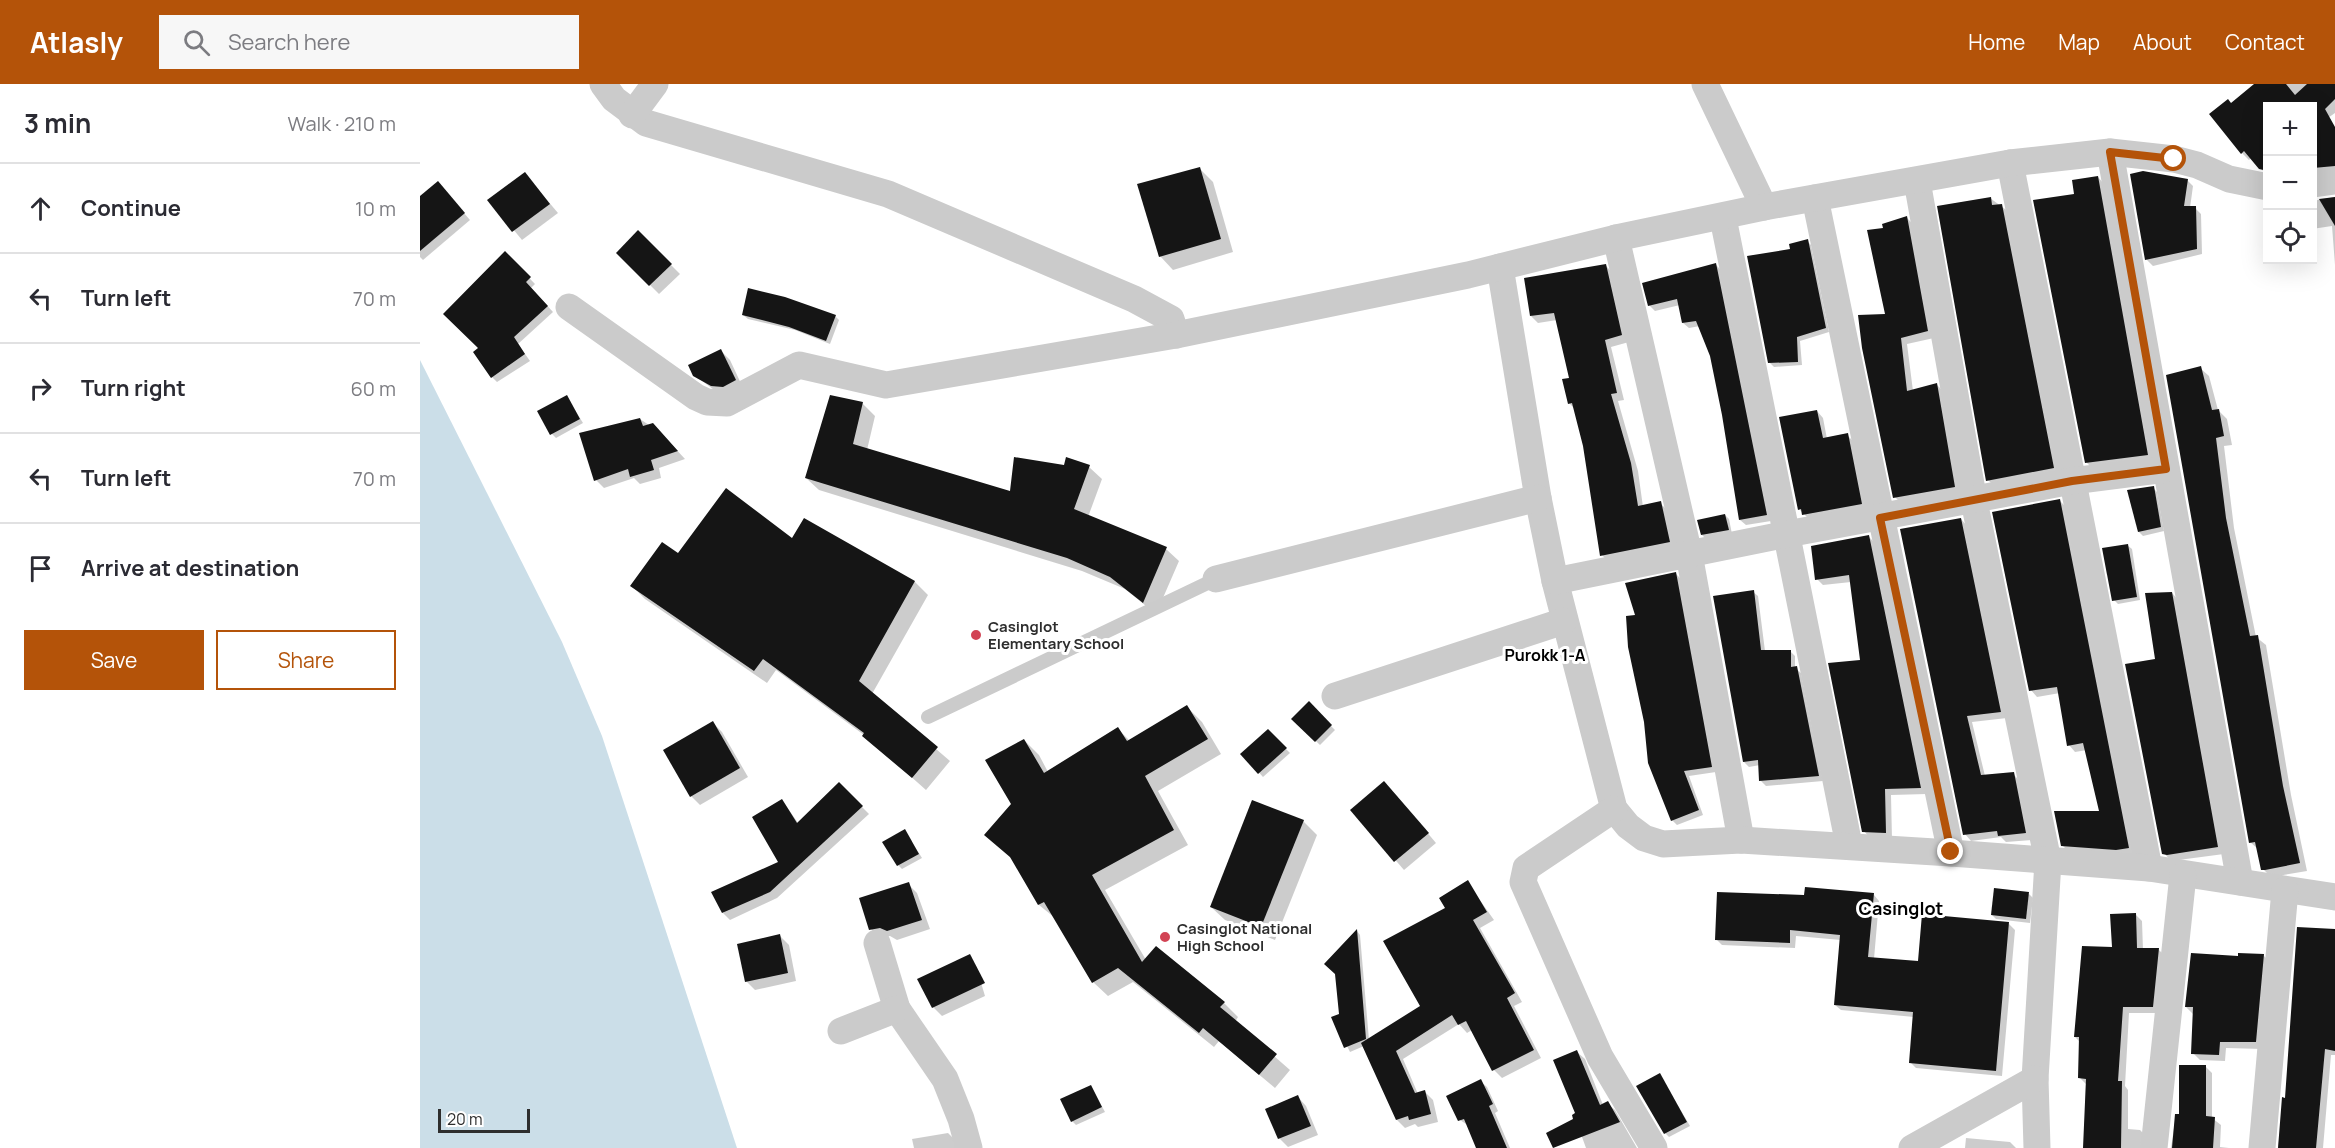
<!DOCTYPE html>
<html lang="en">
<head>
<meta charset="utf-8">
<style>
	body { margin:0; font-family:Manrope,sans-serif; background:#f7f7f7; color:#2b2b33 }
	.controls { position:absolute; right:18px; top:18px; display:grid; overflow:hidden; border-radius:0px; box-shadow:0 6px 24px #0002 }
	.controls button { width:54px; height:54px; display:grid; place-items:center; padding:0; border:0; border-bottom:2px solid #e1e1e2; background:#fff; color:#2b2b33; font:30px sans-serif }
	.scale { position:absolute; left:18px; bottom:15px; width:92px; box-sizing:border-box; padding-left:6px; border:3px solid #2e2e2e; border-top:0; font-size:16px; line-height:21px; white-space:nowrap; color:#2e2e2e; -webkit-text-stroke:4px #fff; paint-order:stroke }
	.stop { position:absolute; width:18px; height:18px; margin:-14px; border:4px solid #b45309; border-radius:50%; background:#fff }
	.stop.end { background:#b45309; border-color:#fff; box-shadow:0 2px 6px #0008 }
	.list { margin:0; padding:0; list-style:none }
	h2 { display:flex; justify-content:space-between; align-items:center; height:78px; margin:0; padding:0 24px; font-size:26px }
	h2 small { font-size:20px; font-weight:400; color:#7c7c81 }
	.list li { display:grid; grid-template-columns:39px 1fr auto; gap:18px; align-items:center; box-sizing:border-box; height:90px; padding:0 24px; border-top:2px solid #e1e1e2 }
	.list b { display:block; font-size:22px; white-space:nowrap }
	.list em { font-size:20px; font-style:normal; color:#7c7c81 }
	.actions { display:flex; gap:12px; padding:18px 24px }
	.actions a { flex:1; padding:14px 0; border:2px solid #b45309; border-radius:0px; text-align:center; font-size:21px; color:#b45309 }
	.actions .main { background:#b45309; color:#fff }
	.icon { flex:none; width:33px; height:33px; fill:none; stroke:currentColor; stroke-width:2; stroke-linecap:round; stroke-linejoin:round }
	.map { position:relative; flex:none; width:1915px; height:1064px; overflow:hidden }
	header { display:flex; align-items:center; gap:36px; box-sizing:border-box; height:84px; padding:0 30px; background:#b45309; color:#fff }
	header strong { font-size:28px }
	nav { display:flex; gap:33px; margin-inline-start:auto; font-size:21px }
	.search { width:420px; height:54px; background:#f7f7f7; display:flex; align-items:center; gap:15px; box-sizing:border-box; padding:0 21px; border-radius:0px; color:#7c7c81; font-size:22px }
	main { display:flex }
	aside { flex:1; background:#fff }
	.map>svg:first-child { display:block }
</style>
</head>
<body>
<header>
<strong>Atlasly</strong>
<div class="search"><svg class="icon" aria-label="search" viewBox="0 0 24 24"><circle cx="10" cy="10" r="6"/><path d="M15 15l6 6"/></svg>Search here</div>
<nav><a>Home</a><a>Map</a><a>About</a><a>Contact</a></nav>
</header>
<main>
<aside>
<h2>3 min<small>Walk · 210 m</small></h2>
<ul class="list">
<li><svg class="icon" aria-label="ahead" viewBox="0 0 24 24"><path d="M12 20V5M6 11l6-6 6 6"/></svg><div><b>Continue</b></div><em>10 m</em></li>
<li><svg class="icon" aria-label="left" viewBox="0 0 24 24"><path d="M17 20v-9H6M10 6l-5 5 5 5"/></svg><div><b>Turn left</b></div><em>70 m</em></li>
<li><svg class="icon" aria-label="right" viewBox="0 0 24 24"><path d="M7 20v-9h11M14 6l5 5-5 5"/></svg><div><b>Turn right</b></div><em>60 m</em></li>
<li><svg class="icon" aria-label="left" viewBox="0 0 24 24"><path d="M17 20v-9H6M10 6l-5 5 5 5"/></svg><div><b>Turn left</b></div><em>70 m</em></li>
<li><svg class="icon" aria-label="arrive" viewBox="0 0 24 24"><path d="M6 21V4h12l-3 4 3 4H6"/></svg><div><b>Arrive at destination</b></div></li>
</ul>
<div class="actions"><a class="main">Save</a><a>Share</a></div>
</aside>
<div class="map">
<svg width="1915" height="1064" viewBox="0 0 1915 1064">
	<rect width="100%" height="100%" fill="#fff"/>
	<path fill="#cbdee8" d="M0 276 142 558 182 652 317 1064H0Z"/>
	<g fill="#0003">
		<path d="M1836 0H1915V29L1892 45V22H1848V92L1831 74 1829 76 1822 69 1791 30 1811 21Z"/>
		<path d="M1915 50V89L1892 94V57Z"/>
		<path d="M779 84 793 98 813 168 753 186 740 172Z"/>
		<path d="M105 90 138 129 102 156 70 117Z"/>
		<path d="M1712 91 1767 96 1773 102 1770 124H1775L1781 130 1782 170 1733 182 1727 176Z"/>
		<path d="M1678 93 1684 100 1733 377 1673 385 1667 379Z"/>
		<path d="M24 106 50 136 3 176 0 173V114Z"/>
		<path d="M1915 113V181L1912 142 1892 145V117Z"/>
		<path d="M1570 114 1589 128 1640 391 1575 403 1568 396Z"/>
		<path d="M1487 134 1494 141 1514 254 1487 260 1493 307 1516 300 1523 307 1542 409 1482 420 1475 413 1465 145Z"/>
		<path d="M218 148 260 190 239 210 198 169Z"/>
		<path d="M1387 157 1391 161 1409 248 1380 257 1382 281 1354 283 1350 279 1372 166Z"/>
		<path d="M85 169 115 200 111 204 133 228 98 260 110 277 77 298 72 293 61 264Z"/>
		<path d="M1185 181 1193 189 1209 258 1191 263 1204 316 1198 317 1218 387 1223 423 1240 419 1247 426 1256 465 1189 478 1182 471 1165 361 1155 325 1149 319 1150 295 1137 236 1118 239 1111 232Z"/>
		<path d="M1296 181 1301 186 1351 437 1326 441 1320 436 1304 331 1291 272 1280 242 1269 244 1263 239 1260 221 1235 227 1229 221Z"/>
		<path d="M323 231 415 232 419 236 410 260 375 246 328 235Z"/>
		<path d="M301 267 310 276 324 306 301 311 274 291Z"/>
		<path d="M1780 284 1789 292 1798 326 1807 335 1812 361 1804 362 1814 444 1836 553 1846 561 1871 711 1887 787 1851 793 1843 785 1839 766 1830 758Z"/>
		<path d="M147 313 163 339 136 354 132 350Z"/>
		<path d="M442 319 455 332 447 366 591 409 645 383H669L682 395 668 433 746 465 759 477 736 530 705 505 662 487 399 406 386 394Z"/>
		<path d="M1397 327 1403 334 1407 355 1427 351 1434 358 1448 426 1390 436 1379 425Z"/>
		<path d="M220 335 241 349 265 375 239 384 241 394 220 400 214 394 184 404 176 396Z"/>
		<path d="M1733 404 1737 408 1744 447 1723 452 1719 448Z"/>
		<path d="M1640 417 1646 423 1715 770 1649 768 1642 761 1680 728 1667 666 1655 668 1649 661 1640 609 1617 613 1611 606Z"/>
		<path d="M1305 431 1309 435 1312 450 1286 455 1282 451Z"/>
		<path d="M1541 435 1547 442 1587 634 1552 638 1565 692 1593 690 1600 697 1612 756 1586 758 1581 753 1551 757 1545 750Z"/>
		<path d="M384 436 495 498 508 511 452 610 530 677 506 706 444 651 356 586 347 599 225 515 212 502 258 471 373 456Z"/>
		<path d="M1448 452 1455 459 1507 710 1471 711 1472 755 1450 754 1444 747 1442 577 1431 498 1403 501 1397 495Z"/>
		<path d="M1707 461 1712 465 1720 516 1698 520 1694 516Z"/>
		<path d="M1256 490 1261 495 1296 688 1269 692 1283 731 1257 741 1252 736 1217 532Z"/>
		<path d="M1333 508 1338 512 1345 567H1370L1375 572V584L1381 589 1403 697 1346 702 1341 697 1340 681 1329 683 1324 678Z"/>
		<path d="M1752 509 1759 517 1804 770 1751 777 1744 769Z"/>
		<path d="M889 620 915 646 900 661 873 635Z"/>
		<path d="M767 623 782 638 801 670 738 707 768 761 685 806 726 876 804 919 818 933 815 938 870 986 855 1004 799 957 794 963 713 898 688 912 673 898 635 834 619 821 594 777 566 751 592 721 604 656 619 671 628 688 698 645 710 657Z"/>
		<path d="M293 639 302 648 328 693 280 721 271 712Z"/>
		<path d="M848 647 870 669 843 693 822 670Z"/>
		<path d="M419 700 449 730 357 814 310 836 303 829 360 778 362 716 378 739Z"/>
		<path d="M973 708 1016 759 984 786 932 726Z"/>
		<path d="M883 737 897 751 855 856 805 836 791 823Z"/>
		<path d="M485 747 502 774 482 785 478 781Z"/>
		<path d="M1047 798 1074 836 1060 844 1102 918 1094 922 1121 974 1082 994 1074 986 1052 946 1047 949 1039 940 983 975 998 1010 1005 1008 1013 1016 1018 1038 998 1043 995 1040 985 1044 977 1036 944 962 930 968 913 934 920 931 937 847 940 851 949 956 1002 923 1027 824Z"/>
		<path d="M488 800 497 809 510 845 477 856 470 852 460 854 451 845Z"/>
		<path d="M1609 810 1613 814 1610 839 1576 835 1572 831Z"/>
		<path d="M1454 811 1459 817 1454 875 1499 879 1589 840 1595 846 1582 992 1496 984 1490 978 1494 933 1421 926 1415 921 1421 856 1376 852 1375 864 1302 861 1296 855 1385 813Z"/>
		<path d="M1715 830 1722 837 1723 866H1739L1745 872 1739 929H1709L1705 1002 1708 1006V1045L1720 1046 1726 1052V1064H1664L1666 1000 1660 994V958L1655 953 1694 865Z"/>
		<path d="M1915 846V971H1911L1903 1064H1858L1864 1015H1866Z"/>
		<path d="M360 852 369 861 376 897 335 906 326 897Z"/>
		<path d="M1843 871 1850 878 1842 965 1806 964 1805 977 1780 976 1773 969V930L1766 923 1820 873Z"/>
		<path d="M556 882 565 912 522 932 513 923Z"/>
		<path d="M1157 968 1165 975 1183 1021 1187 1019 1195 1026 1217 1064H1166L1154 1031 1157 1030Z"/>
		<path d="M1786 983 1792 989V1034L1801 1041 1800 1063 1809 1064H1751L1756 1031H1760Z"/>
		<path d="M1240 991 1270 1042 1249 1053 1245 1049Z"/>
		<path d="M1060 997 1067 1003 1078 1027 1075 1029 1090 1064H1058L1049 1042 1040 1036Z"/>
		<path d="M671 1002 685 1028 656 1041 652 1037Z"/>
		<path d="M878 1013 886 1022 898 1051 868 1063 859 1054Z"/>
		<path d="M528 1049 537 1058 538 1064H494L492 1055Z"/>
		<path d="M1546 1054 1590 1058 1596 1064H1545Z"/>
	</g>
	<g fill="#151515">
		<path d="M1834 0H1866L1875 11 1887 0H1915V15L1905 25 1915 43V82L1893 84V22H1848V87L1839 85 1824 67 1821 70 1789 30 1808 15 1811 19Z"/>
		<path d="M780 83 801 155 739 173 717 100Z"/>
		<path d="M1723 87 1768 95 1764 122H1776L1777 165 1725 176 1710 90Z"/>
		<path d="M105 88 130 120 92 148 67 116Z"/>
		<path d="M1678 92 1728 371 1665 379 1613 116 1654 110 1652 96Z"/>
		<path d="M18 97 45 129 0 167V112Z"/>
		<path d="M1571 113 1572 121 1582 120 1634 384 1566 397 1517 122Z"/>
		<path d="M1915 113V142L1899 115Z"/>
		<path d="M1487 132 1508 247 1481 254 1487 307 1517 299 1535 403 1473 414 1442 264 1438 231 1465 230 1447 146 1463 144 1462 140Z"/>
		<path d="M218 146 252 180 229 202 196 169Z"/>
		<path d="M1388 155 1406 244 1377 253 1378 278 1348 279 1327 172 1370 165 1369 160Z"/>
		<path d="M85 167 111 193 106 198 128 222 94 253 105 270 71 294 53 268 58 264 23 230Z"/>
		<path d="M1296 179 1347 431 1319 436 1302 331 1290 272 1276 237 1262 239 1257 215 1228 222 1222 199Z"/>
		<path d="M1186 180 1202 251 1185 256 1197 309 1191 310 1211 379 1218 422 1241 417 1250 458 1180 472 1163 362 1152 319 1148 320 1142 295 1149 294 1134 229 1110 232 1104 194Z"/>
		<path d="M328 204 365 213 416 231 406 257 369 243 322 231Z"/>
		<path d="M301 265 316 296 303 303 291 302 273 292 268 281Z"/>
		<path d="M1781 282 1792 326 1799 325 1804 352 1796 354 1806 434 1830 552 1838 551 1863 702 1880 779 1845 786H1841L1835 758 1829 759 1746 291Z"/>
		<path d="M147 311 160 335 130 351 117 327Z"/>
		<path d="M410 311 443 318 433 360 590 407 594 373 644 381 646 373 670 381 654 425 747 463 723 519 690 493 647 474 385 394Z"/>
		<path d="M1397 326 1403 354 1428 349 1442 420 1382 431 1381 425 1378 426 1359 333Z"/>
		<path d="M220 334 223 342 233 339 258 367 231 376 234 386 210 393 208 385 174 397 159 349Z"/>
		<path d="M1734 402 1741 443 1718 448 1707 406Z"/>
		<path d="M306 404 372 454 384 434 495 497 439 597 518 663 492 694 442 652 444 649 343 575 334 587 210 502 242 458 258 469Z"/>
		<path d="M1640 415 1709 764 1696 766 1641 762 1634 727H1679L1663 659 1647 662 1637 603 1609 607 1572 428Z"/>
		<path d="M1305 430 1309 446 1281 451 1277 436Z"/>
		<path d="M1541 434 1581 628 1547 632 1561 691 1594 688 1606 749 1578 752 1577 747 1543 751 1480 445Z"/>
		<path d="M1449 451 1501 704 1465 705 1466 749 1442 748 1408 579 1440 576 1429 491 1395 496 1391 462Z"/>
		<path d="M1708 460 1717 513 1692 517 1682 464Z"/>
		<path d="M1256 488 1292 683 1264 687 1279 726 1251 737 1228 679 1224 638 1208 563 1206 532 1215 531 1205 499Z"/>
		<path d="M1334 506 1341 566H1371V583L1377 582 1399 692 1339 697 1338 676 1323 678 1293 512Z"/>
		<path d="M1752 508 1798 763 1747 771 1742 770 1705 580 1735 575 1725 509Z"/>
		<path d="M889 617 912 641 895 658 871 635Z"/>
		<path d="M767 621 788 655 725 692 754 746 672 791 722 878 736 862 805 918 800 923 857 970 839 991 783 944 779 949 698 884 672 899 624 818 618 821 590 773 564 751 591 720 565 676 604 655 624 689 698 643 707 657Z"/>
		<path d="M293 637 320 684 270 713 243 666Z"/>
		<path d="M848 645 867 664 838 690 820 670Z"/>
		<path d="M964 697 1009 749 974 778 930 726Z"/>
		<path d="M419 698 443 722 350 808 302 829 291 808 358 778 332 733 362 715 377 739Z"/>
		<path d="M832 716 884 736 841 843 790 823Z"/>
		<path d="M485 745 499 770 477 782 462 758Z"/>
		<path d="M1048 796 1067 828 1053 836 1095 909 1087 914 1114 966 1072 987 1046 937 1038 941 1032 931 976 967 995 1009 1005 1006 1011 1030 989 1036 988 1032 976 1036 941 959 1000 922 963 857 1025 824 1019 814Z"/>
		<path d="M489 798 502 836 467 847 460 844 449 846 439 814Z"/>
		<path d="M1385 803 1454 809 1448 873 1498 877 1502 830 1589 838 1576 987 1489 979 1493 928 1414 921 1420 851 1370 846V859L1295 856 1297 808 1384 811Z"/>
		<path d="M1574 804 1609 808 1606 835 1571 831Z"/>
		<path d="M1716 829 1717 864H1739L1733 923H1703L1698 997H1702L1701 1064H1663L1666 995 1658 994 1659 953H1654L1662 862 1692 863 1690 830Z"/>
		<path d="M1877 843 1915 845V967L1905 965 1896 1064H1858L1862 1013 1865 1014Z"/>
		<path d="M937 845 946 955 924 964 911 933 919 930 915 890 904 880Z"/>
		<path d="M360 850 368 889 325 898 317 860Z"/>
		<path d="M1771 869 1818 872V869L1844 870 1836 958H1800L1799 971 1771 970 1773 923H1765Z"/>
		<path d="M550 870 565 899 512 924 497 895Z"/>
		<path d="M1157 966 1180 1021 1188 1017 1200 1038 1133 1064 1126 1049 1153 1035 1152 1031 1155 1029 1133 976Z"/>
		<path d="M1759 981H1786V1032L1795 1033 1793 1064H1752L1755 1030H1759Z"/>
		<path d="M1240 989 1267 1038 1244 1050 1216 1002Z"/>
		<path d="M1061 995 1073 1020 1069 1022 1087 1064H1056L1044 1035 1038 1037 1026 1012Z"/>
		<path d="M671 1001 682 1023 651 1038 640 1015Z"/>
		<path d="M878 1011 891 1042 858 1055 845 1025Z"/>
	</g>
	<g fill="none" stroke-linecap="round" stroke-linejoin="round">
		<path stroke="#cbcbcb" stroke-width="14" d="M508 633 796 495"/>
		<g stroke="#cbcbcb" stroke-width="27">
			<path d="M183 0 194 15 226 39 468 110 714 215 751 235 756 251"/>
			<path d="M1285 0 1344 123"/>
			<path d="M212 31 235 0"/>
			<path d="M1690 68 1820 798"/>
			<path d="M1590 79 1729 784"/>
			<path d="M1497 97 1554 417 1628 777 1615 995 1617 1064"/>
			<path d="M1892 100 1915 97"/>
			<path d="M1395 114 1531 769"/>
			<path d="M1303 134 1429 761"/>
			<path d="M1196 154 1269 470 1321 756"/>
			<path d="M1080 183 1118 414 1135 497 1194 725 1208 742 1224 754 1243 760 1321 756 1531 769 1729 784 1915 813"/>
			<path d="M149 223 276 313 287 318 307 319 379 281 466 301 756 251 1048 191 1196 154 1344 123 1590 79 1690 68 1754 75 1777 81 1809 95 1848 103"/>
			<path d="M796 495 1118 414"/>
			<path d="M1135 497 1367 450 1652 397 1746 385"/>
			<path d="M915 612 1144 537"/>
			<path d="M1194 725 1106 784 1103 798 1180 973 1234 1064"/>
			<path d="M457 859 477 925 525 995 541 1035 549 1064"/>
			<path d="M421 947 477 925"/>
			<path d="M1492 1064 1615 995"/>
			<path d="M1734 1064 1763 791"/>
			<path d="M1842 1064 1865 806"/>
		</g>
	</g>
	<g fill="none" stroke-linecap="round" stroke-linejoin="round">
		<path stroke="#b45309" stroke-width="8" d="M1531 768 1460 434 1652 397 1746 385 1690 68 1754 75"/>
	</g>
	<g fill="#d24354" stroke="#fff" stroke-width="2">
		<circle cx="556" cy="551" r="6"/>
		<circle cx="745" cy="853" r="6"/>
	</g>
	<g text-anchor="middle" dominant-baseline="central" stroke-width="6" stroke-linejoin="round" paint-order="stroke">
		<g font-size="15" font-weight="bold" fill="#2e2e2e" stroke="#fff" text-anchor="start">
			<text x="568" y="542">Casinglot<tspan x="568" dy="17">Elementary School</tspan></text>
			<text x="757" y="844">Casinglot National<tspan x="757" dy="17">High School</tspan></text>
		</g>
		<g font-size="16" font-weight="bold" fill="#000" stroke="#fff">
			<text x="1125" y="571">Purokk 1-A</text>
		</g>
		<g font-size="18" font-weight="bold" fill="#000" stroke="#fff">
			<text x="1481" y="824">Casinglot</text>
		</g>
	</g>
</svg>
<div class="controls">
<button>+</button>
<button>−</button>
<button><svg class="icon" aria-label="locate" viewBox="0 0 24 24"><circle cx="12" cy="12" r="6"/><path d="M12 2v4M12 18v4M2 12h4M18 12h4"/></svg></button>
</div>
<div class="scale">20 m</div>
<div class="stop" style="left:1754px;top:75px"></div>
<div class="stop end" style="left:1531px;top:768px"></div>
</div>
</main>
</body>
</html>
